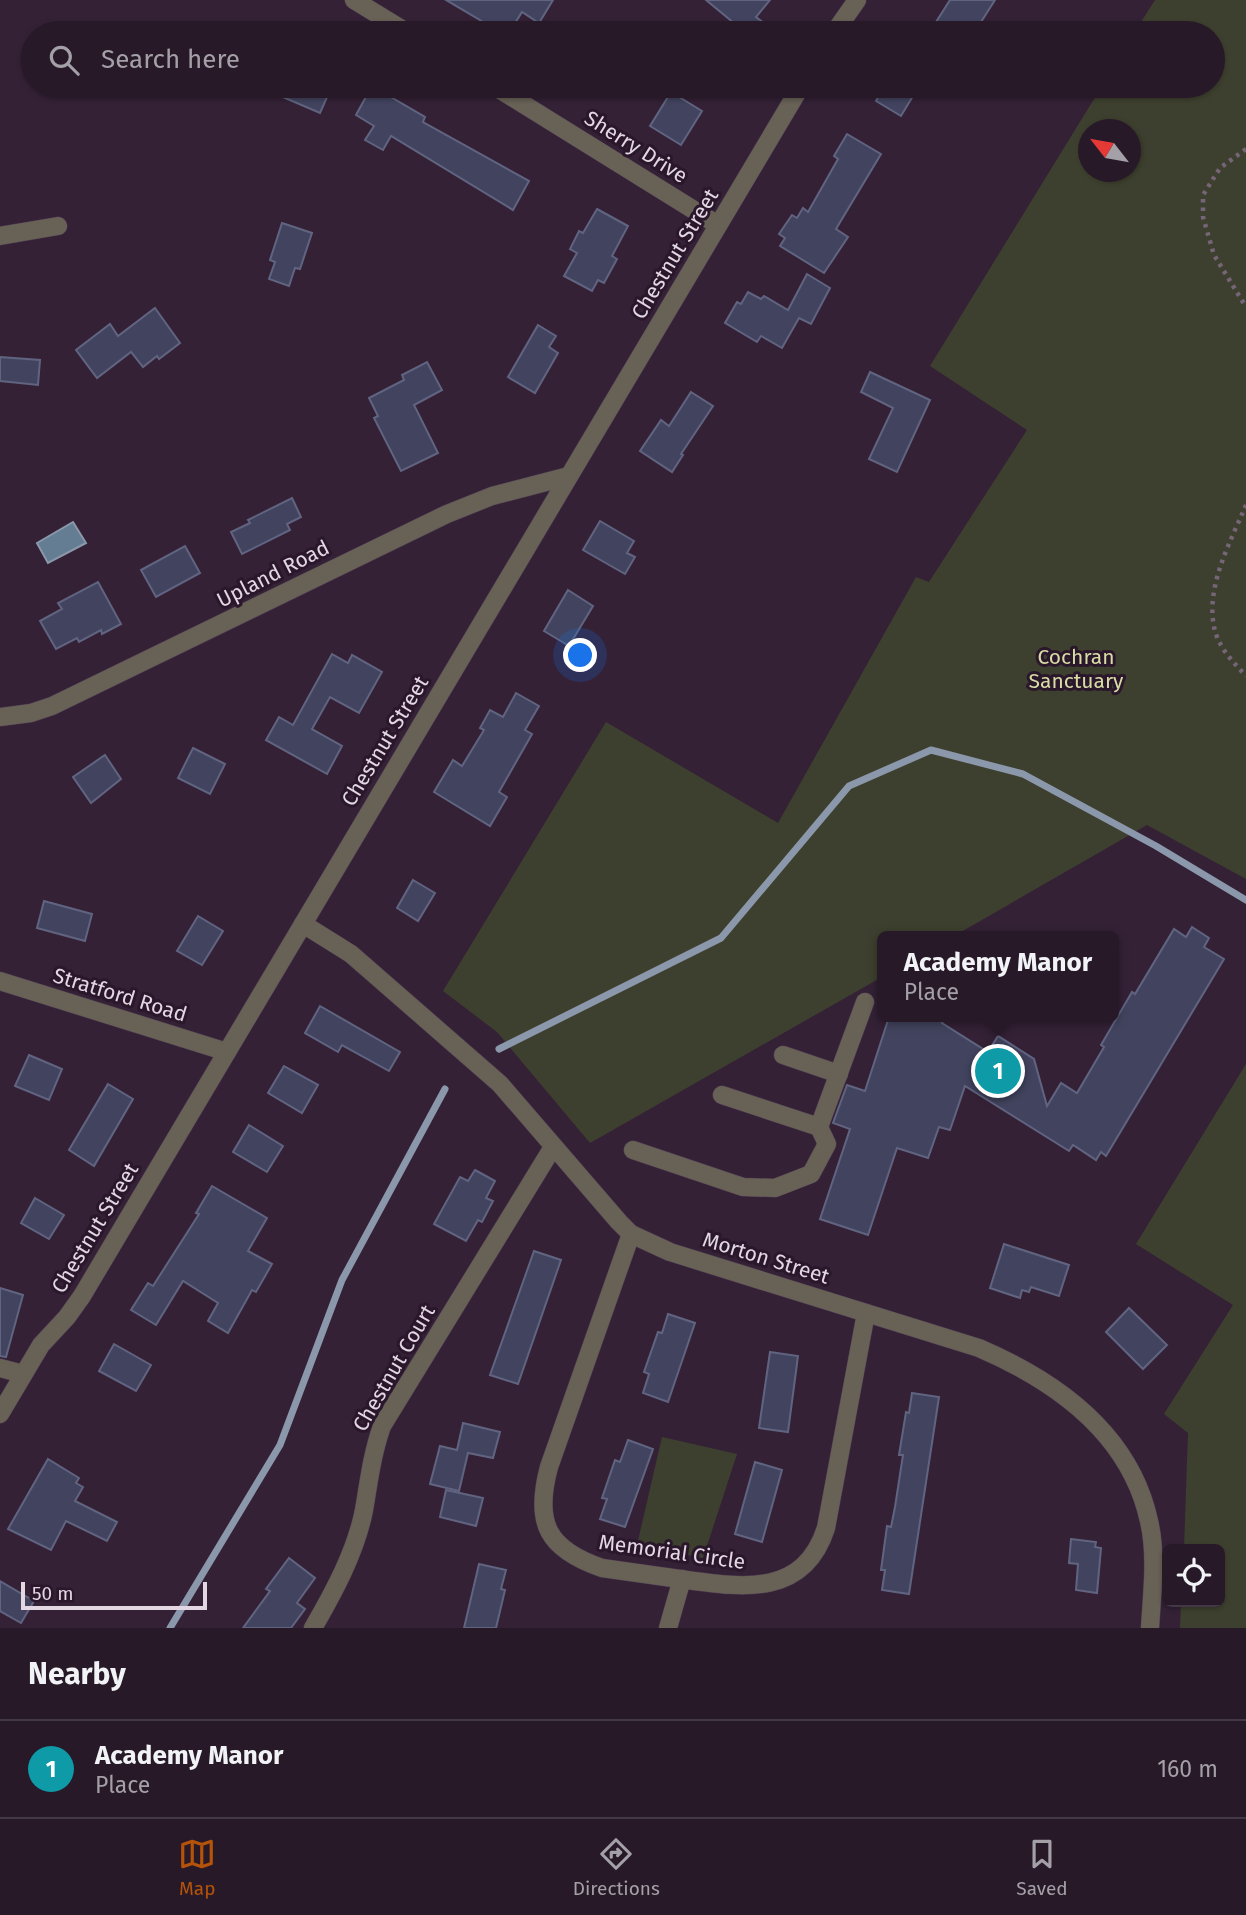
<!DOCTYPE html>
<html lang="en">
<head>
<meta charset="utf-8">
<style>
	body { margin:0; font-family:"Fira Sans",sans-serif; background:#332634; color:#f1f3f6 }
	.controls { position:absolute; right:21px; bottom:21px; display:grid; overflow:hidden; border-radius:10px; box-shadow:0 2px 5px #0004 }
	.controls button { width:63px; height:63px; display:grid; place-items:center; padding:0; border:0; border-bottom:2px solid #433845; background:#271928; color:#f1f3f6; font:35px sans-serif }
	.compass { position:absolute; left:1078px; top:119px; width:63px; height:63px; border-radius:50%; background:#271928; box-shadow:0 2px 5px #0004; rotate:301deg }
	.scale { position:absolute; left:21px; bottom:18px; width:186px; box-sizing:border-box; padding-left:7px; border:4px solid #e3d7e4; border-top:0; font-size:19px; line-height:24px; white-space:nowrap; color:#e3d7e4; -webkit-text-stroke:5px #2a172b; paint-order:stroke }
	.you { position:absolute; left:581px; top:656px; width:24px; height:24px; margin:-18px; border:5px solid #fff; border-radius:50%; background:#1a73e8; box-shadow:0 0 0 10px #1a73e833 }
	.badge { display:grid; place-items:center; width:46px; height:46px; border-radius:50%; background:#b45309; color:#fff; font-size:23px; font-weight:700 }
	.pin { position:absolute; translate:-50% -50%; border:4px solid #fff; box-shadow:0 2px 7px #0006 }
	.popup { position:absolute; left:877px; top:931px; width:242px; height:91px; box-sizing:border-box; display:grid; place-content:center; border-radius:10px; background:#271928; filter:drop-shadow(0 2px 5px #0005); font-size:23px; white-space:nowrap; color:#a4a0a8 }
	.popup b { font-size:26px; color:#f1f3f6 }
	.popup::after { content:''; position:absolute; left:50%; top:100%; margin-left:-14px; border:14px solid transparent; border-top-color:#271928 }
	.list { margin:0; padding:0; list-style:none }
	h2 { display:flex; justify-content:space-between; align-items:center; height:91px; margin:0; padding:0 28px; font-size:30px }
	h2 small { font-size:23px; font-weight:400; color:#a4a0a8 }
	.list li { display:grid; grid-template-columns:46px 1fr auto; gap:21px; align-items:center; box-sizing:border-box; height:98px; padding:0 28px; border-top:2px solid #433845 }
	.list b { display:block; font-size:26px; white-space:nowrap }
	.list p { margin:0; font-size:23px; white-space:nowrap; color:#a4a0a8 }
	.list em { font-size:23px; font-style:normal; color:#a4a0a8 }
	.icon { flex:none; width:38px; height:38px; fill:none; stroke:currentColor; stroke-width:2; stroke-linecap:round; stroke-linejoin:round }
	.map { position:relative; flex:none; width:1246px; height:1628px; overflow:hidden }
	.search { position:absolute; background:#271928; box-shadow:0 2px 5px #0004; left:21px; right:21px; top:21px; height:77px; display:flex; align-items:center; gap:18px; box-sizing:border-box; padding:0 24px; border-radius:38px; color:#a4a0a8; font-size:26px }
	.sheet { height:189px; background:#271928 }
	nav { display:flex; justify-content:space-around; align-items:center; box-sizing:border-box; height:98px; border-top:2px solid #433845; background:#271928; font-size:19px; color:#a4a0a8 }
	nav a { display:grid; justify-items:center; gap:4px }
	nav .on { color:#b45309 }
	.map>svg:first-child { display:block }
</style>
</head>
<body>
<div class="map">
<svg width="1246" height="1628" viewBox="0 0 1246 1628">
	<rect width="100%" height="100%" fill="#342136"/>
	<g fill="#3e402f" fill-rule="evenodd">
		<path d="M1155 0H1246V879L1147 825 954 936H883L882 977 590 1143 497 1032 443 991 606 722 778 823 916 577 929 582 1027 430 930 366 1102 86H1213V33H1134ZM1088 130H1130V172H1088Z"/>
		<path d="M1246 1064V1628H1180L1181 1602H1220V1549H1184L1188 1433 1164 1414 1233 1305 1136 1244Z"/>
		<path d="M662 1437 737 1454 703 1558 637 1545Z"/>
	</g>
	<path fill="#657d93" stroke="#8b98ab" stroke-width="2" d="M73 522 86 543 48 563 37 543Z"/>
	<g fill="none" stroke-linecap="round" stroke-linejoin="round">
		<g stroke="#8b98ab" stroke-width="7">
			<path d="M499 1049 721 938 849 786 931 750 1023 774 1156 846 1246 900"/>
			<path d="M170 1628 280 1445 342 1280 445 1089"/>
		</g>
	</g>
	<g fill="#42445f" stroke="#616480" stroke-width="2">
		<path d="M446 0H553L539 23 522 12 509 33H502Z"/>
		<path d="M706 0H770L756 17 777 33H746Z"/>
		<path d="M950 0H995L974 33H929Z"/>
		<path d="M257 86H332L320 113Z"/>
		<path d="M372 86 425 117 423 122 529 181 513 210 391 136 383 150 365 140 374 126 356 115Z"/>
		<path d="M884 86H919L901 116 876 101Z"/>
		<path d="M671 92 702 111 681 145 650 126Z"/>
		<path d="M847 134 881 154 836 229 848 237 824 273 780 246 785 238 779 234 792 215 797 218 803 208 808 212 838 159 834 156Z"/>
		<path d="M597 209 628 226 612 256 617 259 604 283 598 280 592 291 564 276 577 253 570 249 579 231 583 233Z"/>
		<path d="M282 223 312 233 300 269 295 268 289 286 269 279 275 262 270 260Z"/>
		<path d="M807 274 830 288 811 324 799 318 782 348 761 336 757 342 725 323 737 302 741 304 748 292 761 299 764 296 788 310Z"/>
		<path d="M155 308 180 343 159 359 157 356 143 367 131 352 97 378 76 350 110 324 118 336Z"/>
		<path d="M538 325 556 336 549 347 558 353 535 393 508 377Z"/>
		<path d="M0 357 40 360 38 385 0 381Z"/>
		<path d="M427 362 442 390 414 405 438 453 401 471 374 418 378 416 369 398 404 380 402 375Z"/>
		<path d="M870 372 930 400 897 472 869 459 893 408 861 392Z"/>
		<path d="M691 392 713 406 681 454 683 455 672 472 640 451 661 420 669 426Z"/>
		<path d="M292 498 301 517 287 524 290 530 242 554 231 532 250 523 248 520Z"/>
		<path d="M600 521 634 541 627 553 635 557 625 574 583 550Z"/>
		<path d="M185 546 200 573 156 597 141 570Z"/>
		<path d="M98 582 121 624 102 634 101 630 79 642 77 638 56 649 40 621 62 609 58 603Z"/>
		<path d="M568 590 593 606 569 646 544 631Z"/>
		<path d="M332 654 348 663 352 655 382 672 359 713 330 697 312 729 342 746 327 774 266 740 279 717 293 725Z"/>
		<path d="M516 693 539 706 525 730 532 734 499 792 507 797 490 826 434 792 453 760 462 766 484 730 480 728 490 710 503 717Z"/>
		<path d="M193 748 225 764 210 794 178 778Z"/>
		<path d="M105 755 121 779 91 803 73 777Z"/>
		<path d="M413 880 435 893 418 921 397 908Z"/>
		<path d="M44 901 92 914 85 941 37 928Z"/>
		<path d="M198 916 223 931 202 965 177 951Z"/>
		<path d="M1192 927 1209 938 1204 947 1224 959 1106 1156 1101 1152 1096 1160 1073 1145 1069 1151 965 1086 950 1130 939 1127 928 1158 897 1148 868 1235 820 1219 850 1129 833 1123 847 1085 865 1091 889 1017H944L942 1023 988 1052 998 1036 1034 1059 1047 1106 1061 1083 1077 1093 1104 1047 1101 1045 1132 992 1135 994 1174 929 1186 937Z"/>
		<path d="M320 1006 400 1052 389 1071 342 1045 338 1052 305 1033Z"/>
		<path d="M29 1055 62 1069 49 1100 15 1086Z"/>
		<path d="M284 1066 318 1085 302 1113 268 1093Z"/>
		<path d="M108 1084 133 1099 94 1166 69 1150Z"/>
		<path d="M249 1125 283 1146 267 1172 233 1152Z"/>
		<path d="M475 1170 495 1181 486 1198 493 1201 482 1222 478 1220 466 1241 434 1224 460 1177 468 1181Z"/>
		<path d="M212 1186 267 1218 248 1251 272 1264 256 1292 252 1290 228 1333 208 1321 218 1303 183 1281 156 1325 131 1310 148 1283 153 1286 199 1214 196 1213Z"/>
		<path d="M35 1198 64 1215 49 1239 21 1223Z"/>
		<path d="M1004 1244 1069 1265 1059 1296 1031 1287 1029 1292 1022 1290 1020 1298 990 1288Z"/>
		<path d="M534 1251 561 1260 518 1384 490 1375Z"/>
		<path d="M0 1288 23 1295 6 1357 0 1356Z"/>
		<path d="M1129 1308 1167 1345 1143 1369 1106 1332Z"/>
		<path d="M668 1314 695 1323 668 1402 643 1393 649 1374 644 1372 658 1332 662 1333Z"/>
		<path d="M114 1344 151 1365 136 1391 99 1371Z"/>
		<path d="M770 1352 798 1356 788 1432 759 1428Z"/>
		<path d="M912 1393 939 1397 909 1594 882 1590 885 1570H881L887 1526 891 1527 895 1507 903 1455H899L906 1412 909 1413Z"/>
		<path d="M463 1423 500 1432 493 1458 468 1453 459 1491 430 1484 440 1446 457 1450Z"/>
		<path d="M628 1440 653 1449 625 1527 600 1519 607 1499 602 1498 615 1460 620 1462Z"/>
		<path d="M48 1459 79 1478 76 1483 83 1487 75 1501 117 1522 107 1541 66 1521 51 1550 8 1529Z"/>
		<path d="M755 1462 782 1470 762 1542 735 1534Z"/>
		<path d="M446 1490 483 1498 476 1526 440 1517Z"/>
		<path d="M1071 1539 1096 1542 1095 1547 1101 1548 1097 1593 1076 1590 1078 1564 1069 1563Z"/>
		<path d="M289 1558 315 1578 297 1603 305 1609 291 1628H243L270 1591 266 1589Z"/>
		<path d="M479 1564 506 1570 501 1589 505 1590 496 1628H464Z"/>
		<path d="M0 1581 34 1601 21 1623 0 1611Z"/>
	</g>
	<g fill="none" stroke-linecap="round" stroke-linejoin="round">
		<g stroke="#503e52" stroke-width="19">
			<g id="minor">
				<path d="M354 0 408 33"/>
				<path d="M834 33 857 0"/>
				<path d="M494 86 718 225"/>
				<path d="M0 236 58 226"/>
				<path d="M0 717 31 713 52 706 447 514 492 496 569 476"/>
				<path d="M303 924 351 954 500 1084 619 1222 631 1234 670 1252 979 1348C1056 1381 1130 1433 1149 1521 1157 1555 1152 1593 1150 1628"/>
				<path d="M0 981 227 1052"/>
				<path d="M783 1055 839 1074"/>
				<path d="M819 1127 865 1002"/>
				<path d="M633 1150 743 1187 775 1188 811 1174 827 1144 819 1127 722 1095"/>
				<path d="M631 1234 549 1467C534 1523 547 1549 602 1568 630 1572 659 1576 687 1580 745 1588 804 1596 826 1528L866 1313"/>
				<path d="M0 1368 23 1374"/>
				<path d="M0 1414 41 1345 67 1317 82 1296 801 86"/>
				<path d="M313 1628C334 1592 356 1551 364 1510 369 1481 372 1454 382 1426L553 1147"/>
				<path d="M668 1628 682 1579"/>
			</g>
		</g>
		<g stroke="#766577" stroke-width="4.5" stroke-dasharray="3.5 5" stroke-linecap="butt">
			<path d="M1246 149 1220 168 1203 195V217L1214 255 1246 307"/>
			<path d="M1246 505C1230 543 1204 589 1215 631 1220 649 1234 663 1246 676"/>
		</g>
		<use href="#minor" stroke="#686156" stroke-width="18"/>
	</g>
	<g text-anchor="middle" dominant-baseline="central" stroke-width="6" stroke-linejoin="round" paint-order="stroke">
		<g font-size="21" fill="#e3d7e4" stroke="#2a172b">
			<text transform="translate(636 147) rotate(32)">Sherry Drive</text>
			<text transform="translate(675 254) rotate(-59)">Chestnut Street</text>
			<text transform="translate(273 574) rotate(-27)">Upland Road</text>
			<text transform="translate(385 741) rotate(-59)">Chestnut Street</text>
			<text transform="translate(120 995) rotate(17)">Stratford Road</text>
			<text transform="translate(95 1228) rotate(-59)">Chestnut Street</text>
			<text transform="translate(766 1258) rotate(17)">Morton Street</text>
			<text transform="translate(394 1368) rotate(-60)">Chestnut Court</text>
			<text transform="translate(672 1552) rotate(8)">Memorial Circle</text>
		</g>
		<g font-size="21" fill="#d7dca4" stroke="#2a172b">
			<text x="1076" y="657">Cochran<tspan x="1076" dy="24">Sanctuary</tspan></text>
		</g>
	</g>
</svg>
<div class="controls">
<button><svg class="icon" aria-label="locate" viewBox="0 0 24 24"><circle cx="12" cy="12" r="6"/><path d="M12 2v4M12 18v4M2 12h4M18 12h4"/></svg></button>
</div>
<svg class="compass" viewBox="-18 -18 36 36"><path d="M0-13l5 13h-10z" fill="#e53935"/><path d="M0 13l5-13h-10z" fill="#a4a0a8"/></svg>
<div class="scale">50 m</div>
<div class="you"></div>
<div class="pin badge" style="left:998px;top:1071px;background:#0f9aa8">1</div>
<div class="popup"><b>Academy Manor</b>Place</div>
<div class="search"><svg class="icon" aria-label="search" viewBox="0 0 24 24"><circle cx="10" cy="10" r="6"/><path d="M15 15l6 6"/></svg>Search here</div>
</div>
<section class="sheet">
<h2>Nearby<small></small></h2>
<ul class="list">
<li><span class="badge" style="background:#0f9aa8">1</span><div><b>Academy Manor</b><p>Place</p></div><em>160 m</em></li>
</ul>
</section>
<nav>
<a class="on"><svg class="icon" aria-label="map" viewBox="0 0 24 24"><path d="M3 6l6-2 6 2 6-2v14l-6 2-6-2-6 2zM9 4v14M15 6v14"/></svg>Map</a>
<a><svg class="icon" aria-label="directions" viewBox="0 0 24 24"><path d="M12 3l9 9-9 9-9-9zM9 14v-3h6M13 9l2 2-2 2"/></svg>Directions</a>
<a><svg class="icon" aria-label="saved" viewBox="0 0 24 24"><path d="M7 4h10v16l-5-4-5 4z"/></svg>Saved</a>
</nav>
</body>
</html>
